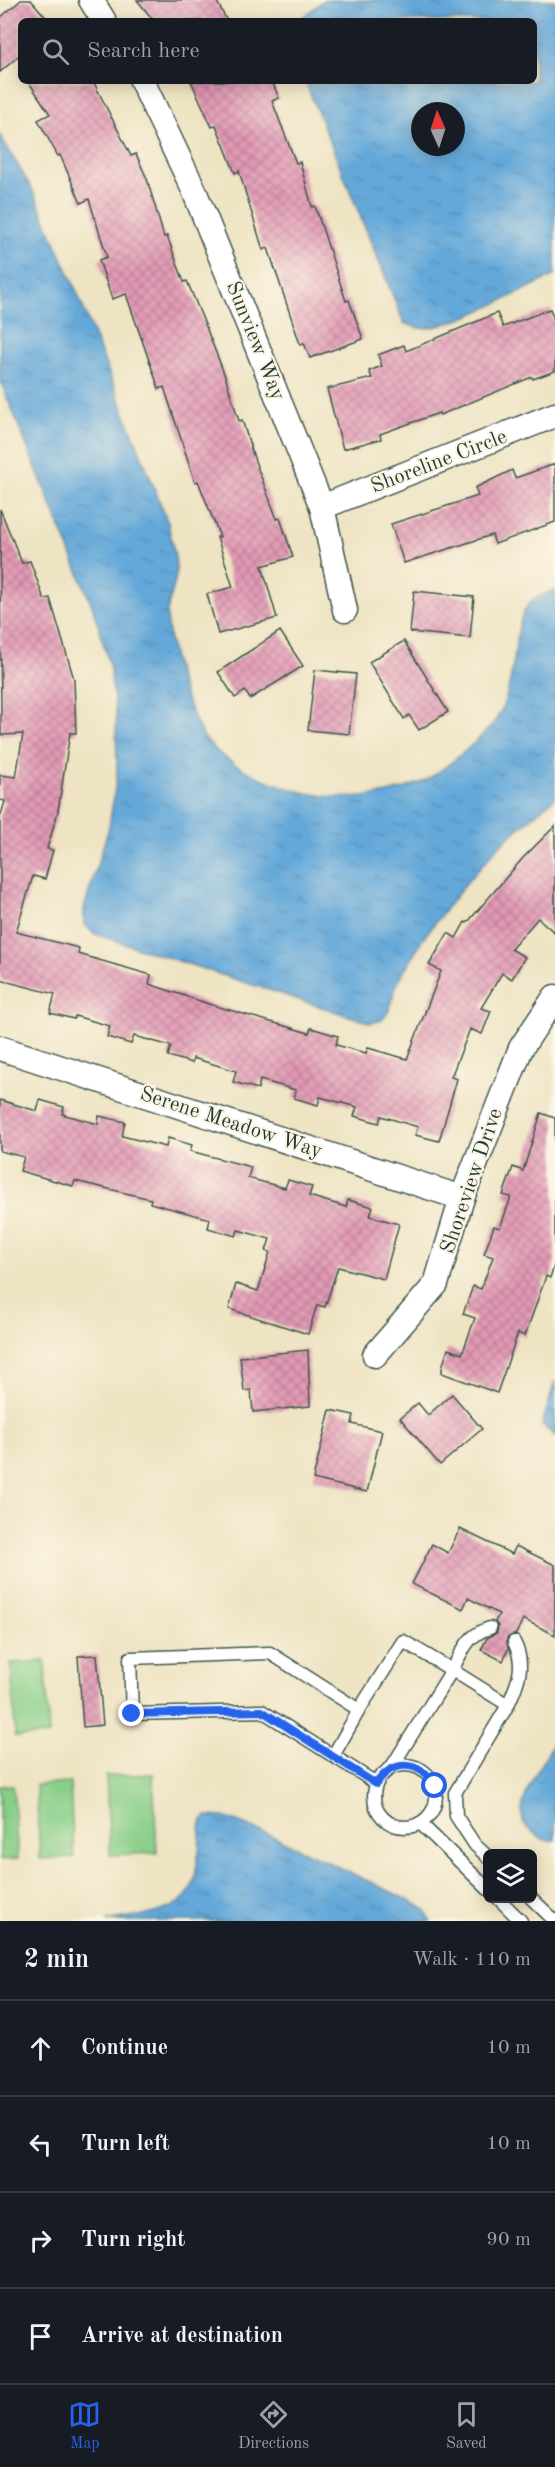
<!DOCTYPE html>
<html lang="en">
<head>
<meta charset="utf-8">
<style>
	body { margin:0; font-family:"Old Standard TT",serif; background:#20242c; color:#f1f3f6 }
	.controls { position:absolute; right:18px; bottom:18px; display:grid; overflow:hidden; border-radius:9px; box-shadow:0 3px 15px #0003 }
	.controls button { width:54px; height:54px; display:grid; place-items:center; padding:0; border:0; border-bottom:2px solid #363941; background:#171b24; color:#f1f3f6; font:30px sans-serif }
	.compass { position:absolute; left:411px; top:102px; width:54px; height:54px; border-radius:50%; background:#171b24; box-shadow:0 3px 15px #0003; rotate:357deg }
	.stop { position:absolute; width:18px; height:18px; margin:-14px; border:4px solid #2563eb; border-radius:50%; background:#fff }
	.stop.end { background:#2563eb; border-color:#fff; box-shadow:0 2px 6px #0008 }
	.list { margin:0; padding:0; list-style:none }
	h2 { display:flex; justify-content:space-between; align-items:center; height:78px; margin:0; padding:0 24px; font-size:26px }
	h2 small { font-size:20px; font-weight:400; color:#9ea1a6 }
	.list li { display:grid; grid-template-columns:39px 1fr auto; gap:18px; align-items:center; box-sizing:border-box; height:96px; padding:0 24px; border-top:2px solid #363941 }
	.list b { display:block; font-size:22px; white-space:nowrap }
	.list em { font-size:20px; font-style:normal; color:#9ea1a6 }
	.icon { flex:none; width:33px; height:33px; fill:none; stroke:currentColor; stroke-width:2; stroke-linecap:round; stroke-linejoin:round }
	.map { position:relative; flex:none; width:555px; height:1921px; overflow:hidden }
	.search { position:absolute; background:#171b24; box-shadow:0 3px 15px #0003; left:18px; right:18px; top:18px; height:66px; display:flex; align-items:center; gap:15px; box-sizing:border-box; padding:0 21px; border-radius:9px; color:#9ea1a6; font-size:22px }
	.sheet { height:462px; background:#171b24 }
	nav { display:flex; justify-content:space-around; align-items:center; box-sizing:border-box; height:84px; border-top:2px solid #363941; background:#171b24; font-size:16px; color:#9ea1a6 }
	nav a { display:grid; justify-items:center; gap:3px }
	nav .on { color:#2563eb }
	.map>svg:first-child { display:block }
</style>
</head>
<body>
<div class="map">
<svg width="555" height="1921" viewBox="0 0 555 1921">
	<defs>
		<pattern id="water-ripples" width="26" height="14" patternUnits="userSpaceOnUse" patternTransform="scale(1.5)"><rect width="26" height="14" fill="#64a8d9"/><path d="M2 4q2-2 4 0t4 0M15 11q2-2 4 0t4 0" fill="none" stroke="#528ab1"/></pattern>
		<pattern id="building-cross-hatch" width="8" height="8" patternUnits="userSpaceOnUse" patternTransform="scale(1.5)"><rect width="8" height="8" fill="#e399b5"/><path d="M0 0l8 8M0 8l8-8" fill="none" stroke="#b77e94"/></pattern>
	</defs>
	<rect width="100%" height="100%" fill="#fcf5e5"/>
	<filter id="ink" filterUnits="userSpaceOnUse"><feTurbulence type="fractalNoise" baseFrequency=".0167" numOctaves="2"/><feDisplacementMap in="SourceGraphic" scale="12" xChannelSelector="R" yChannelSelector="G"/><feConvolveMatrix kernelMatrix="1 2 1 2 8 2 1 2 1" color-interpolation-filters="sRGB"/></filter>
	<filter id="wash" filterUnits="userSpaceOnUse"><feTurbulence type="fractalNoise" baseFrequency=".008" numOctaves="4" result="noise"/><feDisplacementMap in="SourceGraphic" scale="24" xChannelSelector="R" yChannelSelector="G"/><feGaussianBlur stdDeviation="1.35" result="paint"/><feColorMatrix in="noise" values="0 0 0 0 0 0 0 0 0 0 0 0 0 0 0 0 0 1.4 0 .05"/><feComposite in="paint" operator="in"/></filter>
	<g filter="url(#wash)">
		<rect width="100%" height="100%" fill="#eee3c2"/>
		<g fill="#87ce88" stroke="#53865e" stroke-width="1.5">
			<path d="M45 1661 49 1735 15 1737 11 1663Z"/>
			<path d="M153 1774 157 1853 110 1855 106 1776Z"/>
			<path d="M70 1783 74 1857 40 1859 36 1785Z"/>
			<path d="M13 1785 18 1859 0 1860V1786Z"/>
		</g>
		<g fill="url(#water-ripples)" stroke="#427286" stroke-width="1.5" fill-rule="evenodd">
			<path d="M324 0H555V275C523 290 460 325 426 328 418 329 412 326 404 323L305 81H534V21H298ZM420 111H456V147H420Z"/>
			<path d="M0 135 32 189 77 292 168 523C171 541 179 563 175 581 173 593 167 603 167 616 169 641 176 673 185 696 191 709 196 725 204 737 229 772 296 795 337 797 365 799 396 793 422 782 440 774 479 740 492 725 520 692 509 622 531 601 536 596 548 593 555 590V798L502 843 467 882 424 937 396 986 389 1011 382 1020 371 1023 95 934 84 924V908L109 827 117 775 116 714 109 663 93 608 0 380Z"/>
			<path d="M555 1381V1436L542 1425Z"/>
			<path d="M555 1741V1840H545C539 1836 531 1832 526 1826 510 1808 545 1758 555 1741Z"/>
			<path d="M208 1816 224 1817 268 1834 402 1897 425 1909 431 1921H106C134 1915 176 1917 191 1889 196 1880 196 1867 198 1857 201 1844 198 1832 202 1820Z"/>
		</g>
		<g id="blocks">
			<g fill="url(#building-cross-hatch)">
				<path d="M21 0H31L49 21H21V54L0 72V18Z"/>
				<path d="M137 0H216L227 21H154Z"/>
				<path d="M28 81H93L131 156 136 154 147 179 164 237 167 236 184 282 187 281 206 327 225 376 239 421 242 420 255 461 277 519 280 518 293 557 262 566 277 618 218 634 207 594 233 587 217 537H220L198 481 195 482 164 387 159 389 126 294 112 299 99 260 107 257 89 199 81 203 60 155 58 156 38 120 50 114Z"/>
				<path d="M191 81H272L279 98 272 101 296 163 300 162 312 207 315 206 346 301 349 300 363 339 310 358 304 343 300 344 268 248 263 250 239 171 235 173 216 125 212 127Z"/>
				<path d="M550 309 555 321V371L533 379 532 377 440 415 439 413 380 434 381 439 343 449 327 389 372 378 369 371 382 366 378 355 404 345 406 351 497 313 503 327Z"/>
				<path d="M555 464V522L495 544 492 535 404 563 391 524 478 496 475 488 512 470 515 478Z"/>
				<path d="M0 509 22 563 30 561 44 599 50 598 74 679 76 733H70L58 811 47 849 53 850 45 879 33 876 16 932 79 948 78 954 151 975 149 984 209 1004 309 1033 311 1028 338 1036 336 1045 366 1053 368 1048 407 1059 441 971 429 965 448 933 456 938 465 922 467 923 523 858 555 826V933L538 918 511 949 525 957 512 979 502 973 481 1008 491 1011 482 1034 470 1029 451 1077 457 1079 439 1141 415 1135 418 1127 381 1116 379 1123 354 1116 357 1107 320 1097 318 1105 294 1098 296 1090 260 1080 258 1089 233 1082 236 1071 193 1058 192 1063 168 1056 171 1046 134 1036 131 1044 107 1037 110 1026 75 1016 74 1019 50 1013 55 994 0 980V818L5 801 0 800V775L16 777 23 734 1 735Z"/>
				<path d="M414 591 474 597 470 638 410 632Z"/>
				<path d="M280 631 303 666 250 699 245 691 235 698 218 672Z"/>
				<path d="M404 641 448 712 419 730 409 715 404 719 369 662Z"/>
				<path d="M315 670 356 674 349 734 308 730Z"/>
				<path d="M0 1100 37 1111 40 1100 64 1107 62 1114 98 1124 99 1116 125 1122 122 1136 166 1147 168 1138 192 1145 190 1151 251 1167 248 1178 285 1188 288 1180 312 1187 309 1196 346 1207 348 1200 373 1207 370 1216 399 1224 384 1279 338 1267 325 1307 317 1305 308 1334 229 1309 236 1284 258 1291 270 1252 266 1251 270 1239 238 1230 236 1236 208 1228 210 1219 150 1203 151 1199 75 1181 73 1186 20 1171 24 1157 0 1151Z"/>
				<path d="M541 1113 555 1118V1263L550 1278 546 1276 525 1336 518 1333 497 1393 442 1373V1367L448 1349 462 1354 475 1318 463 1314 473 1286 481 1289 493 1257 484 1254 494 1226 500 1228 511 1197 503 1195 513 1167 523 1171Z"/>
				<path d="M308 1350 310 1406 253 1412 251 1390 244 1391 240 1357Z"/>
				<path d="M452 1394 482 1429 440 1465 400 1418 418 1403 428 1415Z"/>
				<path d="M330 1410 354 1415 352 1424 382 1431 367 1492 313 1479Z"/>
				<path d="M460 1529 512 1554 516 1546 555 1565V1635L523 1619 516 1634 507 1638 508 1649 503 1661 481 1650 487 1638 497 1633 498 1626 495 1622 499 1614 468 1598 463 1609 412 1584 432 1544 448 1553Z"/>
				<path d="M97 1655 103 1725 83 1727 78 1656Z"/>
			</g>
		</g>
	</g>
	<g filter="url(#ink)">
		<use href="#blocks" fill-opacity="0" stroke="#3e5649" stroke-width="1.5"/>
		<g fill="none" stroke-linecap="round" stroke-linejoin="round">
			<g stroke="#3e5649" stroke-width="15">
				<g id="lane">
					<path d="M508 1705C518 1683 526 1665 514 1642"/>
					<path d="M359 1710 403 1641 452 1670C463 1650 468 1634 490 1628"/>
					<path d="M333 1756 359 1710 270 1653 130 1658 132 1714 262 1711 376 1783"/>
					<circle cx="405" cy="1796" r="31"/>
					<path d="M391 1768 452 1670 508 1705 455 1793 456 1816 475 1845 488 1857"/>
					<path d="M420 1823 488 1889"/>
					<path d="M498 1898 521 1921"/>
					<path d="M531 1898 555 1921"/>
				</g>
			</g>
			<g stroke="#3e5649" stroke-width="27">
				<g id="street">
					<path d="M91 0 104 21"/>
					<path d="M142 81 193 188 322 507 345 610"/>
					<path d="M322 507 555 415"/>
					<path d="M0 1048 462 1198"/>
					<path d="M375 1355 436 1284 462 1198 521 1048 555 997"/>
				</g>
			</g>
			<use href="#lane" stroke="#fff" stroke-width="12"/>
			<use href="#street" stroke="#fff" stroke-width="24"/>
		</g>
	</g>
	<g fill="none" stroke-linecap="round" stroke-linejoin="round" filter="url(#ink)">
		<path stroke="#2563eb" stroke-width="8" d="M132 1714 262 1711 376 1784C393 1759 420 1760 435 1786"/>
	</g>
	<g text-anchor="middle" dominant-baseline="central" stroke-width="4.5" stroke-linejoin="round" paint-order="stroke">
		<g font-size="21" fill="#1f3d34" stroke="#fcf5e5">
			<text transform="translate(255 341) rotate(68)">Sunview Way</text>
			<text transform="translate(439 462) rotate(-21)">Shoreline Circle</text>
			<text transform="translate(231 1123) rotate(18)">Serene Meadow Way</text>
			<text transform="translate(472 1181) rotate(-71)">Shoreview Drive</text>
		</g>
	</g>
</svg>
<div class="controls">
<button><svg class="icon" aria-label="layers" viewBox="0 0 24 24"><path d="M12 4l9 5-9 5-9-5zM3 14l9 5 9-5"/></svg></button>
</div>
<svg class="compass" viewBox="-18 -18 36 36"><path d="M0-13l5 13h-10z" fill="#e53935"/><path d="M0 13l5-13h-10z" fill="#9ea1a6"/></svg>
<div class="stop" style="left:435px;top:1786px"></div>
<div class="stop end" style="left:132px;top:1714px"></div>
<div class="search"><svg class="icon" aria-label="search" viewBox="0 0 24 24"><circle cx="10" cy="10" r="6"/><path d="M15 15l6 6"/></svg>Search here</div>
</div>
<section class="sheet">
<h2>2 min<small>Walk · 110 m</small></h2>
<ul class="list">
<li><svg class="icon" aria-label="ahead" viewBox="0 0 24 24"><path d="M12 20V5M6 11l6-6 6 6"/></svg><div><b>Continue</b></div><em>10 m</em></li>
<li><svg class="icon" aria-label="left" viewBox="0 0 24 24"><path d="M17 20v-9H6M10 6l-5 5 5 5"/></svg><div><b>Turn left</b></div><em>10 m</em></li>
<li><svg class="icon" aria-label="right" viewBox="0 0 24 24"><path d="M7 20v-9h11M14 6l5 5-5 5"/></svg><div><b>Turn right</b></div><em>90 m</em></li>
<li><svg class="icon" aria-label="arrive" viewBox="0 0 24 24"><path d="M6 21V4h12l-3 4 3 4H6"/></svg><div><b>Arrive at destination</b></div></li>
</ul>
</section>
<nav>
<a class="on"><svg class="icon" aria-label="map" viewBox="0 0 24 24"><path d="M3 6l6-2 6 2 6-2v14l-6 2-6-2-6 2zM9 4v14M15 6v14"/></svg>Map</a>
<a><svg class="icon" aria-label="directions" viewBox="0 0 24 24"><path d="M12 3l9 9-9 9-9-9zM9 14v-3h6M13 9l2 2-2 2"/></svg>Directions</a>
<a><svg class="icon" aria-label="saved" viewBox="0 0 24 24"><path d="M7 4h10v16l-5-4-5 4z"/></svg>Saved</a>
</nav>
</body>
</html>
